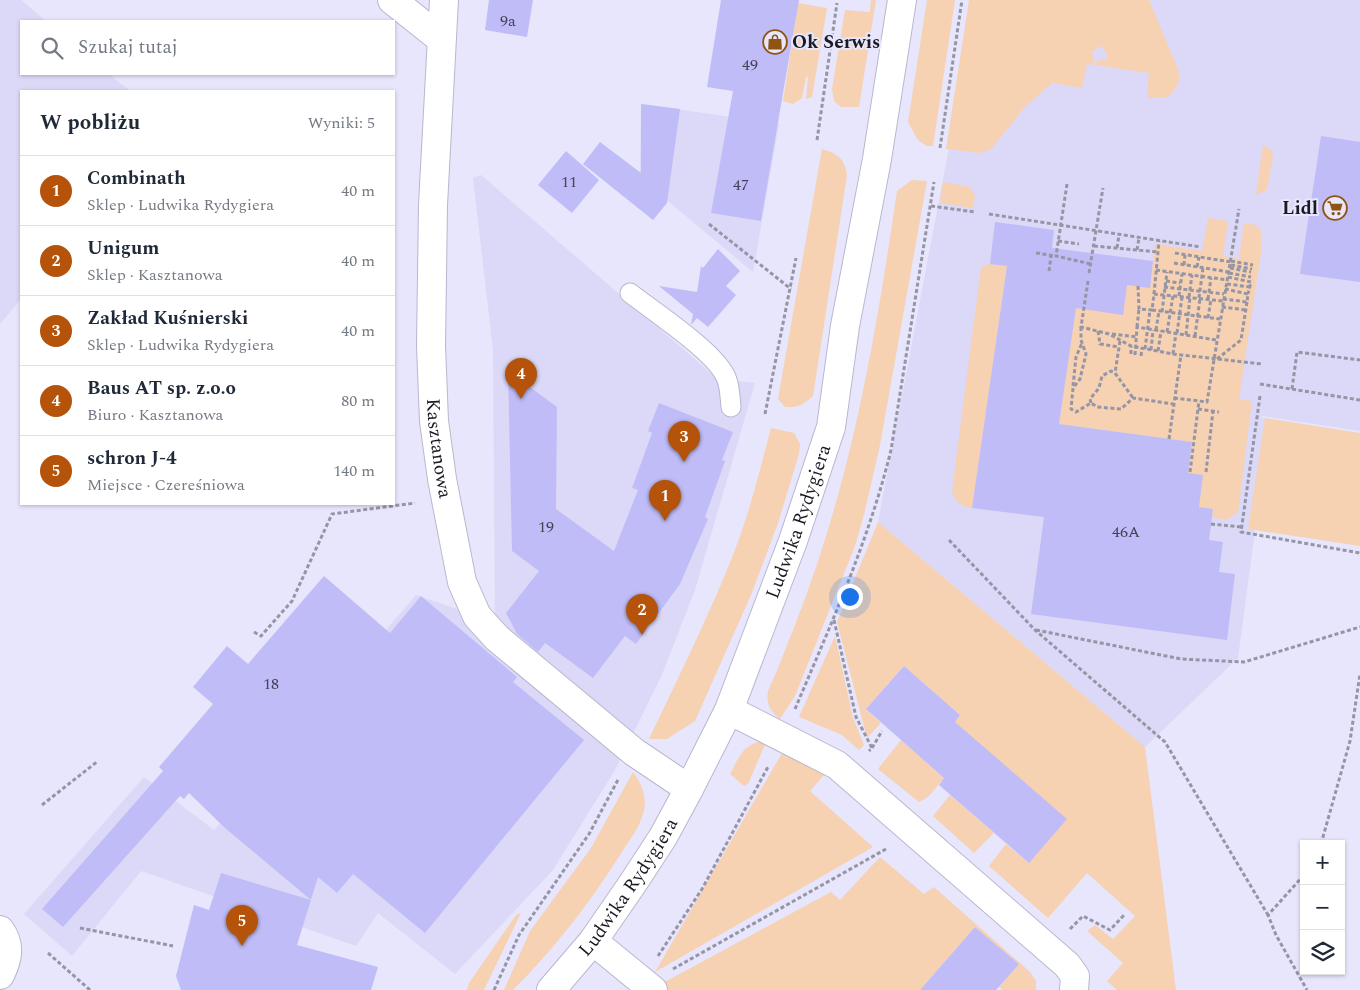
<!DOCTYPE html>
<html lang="pl">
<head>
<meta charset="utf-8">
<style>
	body { margin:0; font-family:Spectral,serif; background:#f2f2f3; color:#1f2937 }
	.controls { position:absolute; right:15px; bottom:15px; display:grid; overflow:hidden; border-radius:0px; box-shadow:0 1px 4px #0004 }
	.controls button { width:45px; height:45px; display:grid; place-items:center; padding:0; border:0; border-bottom:1px solid #e0e1e3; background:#fff; color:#1f2937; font:25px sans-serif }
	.you { position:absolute; left:849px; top:596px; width:18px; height:18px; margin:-12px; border:4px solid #fff; border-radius:50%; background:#1a73e8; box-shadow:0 0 0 8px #1a73e833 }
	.badge { display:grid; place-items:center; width:32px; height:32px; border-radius:50%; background:#b45309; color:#fff; font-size:16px; font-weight:700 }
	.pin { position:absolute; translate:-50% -41px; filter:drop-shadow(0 1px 2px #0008) }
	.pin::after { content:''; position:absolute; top:26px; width:18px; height:15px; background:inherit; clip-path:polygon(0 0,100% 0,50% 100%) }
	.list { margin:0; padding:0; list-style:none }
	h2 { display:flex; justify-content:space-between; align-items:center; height:65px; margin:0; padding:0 20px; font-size:21px }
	h2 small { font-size:16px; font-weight:400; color:#747a83 }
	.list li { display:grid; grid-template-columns:32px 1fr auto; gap:15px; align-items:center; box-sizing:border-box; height:70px; padding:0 20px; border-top:1px solid #e0e1e3 }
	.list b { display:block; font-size:19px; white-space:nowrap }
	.list p { margin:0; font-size:16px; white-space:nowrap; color:#747a83 }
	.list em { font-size:16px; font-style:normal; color:#747a83 }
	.icon { flex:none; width:28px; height:28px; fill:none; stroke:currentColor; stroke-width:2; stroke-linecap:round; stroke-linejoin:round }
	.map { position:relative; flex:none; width:1360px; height:990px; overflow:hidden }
	.search { position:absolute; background:#fff; box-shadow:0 1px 4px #0004; left:20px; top:20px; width:375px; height:55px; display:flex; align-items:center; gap:12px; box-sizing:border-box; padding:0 18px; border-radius:0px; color:#747a83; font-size:19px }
	.panel { position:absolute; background:#fff; box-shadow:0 1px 4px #0004; left:20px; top:90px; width:375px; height:415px; border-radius:0px }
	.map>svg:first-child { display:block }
</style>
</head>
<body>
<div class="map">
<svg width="1360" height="990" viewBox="0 0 1360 990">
	<rect width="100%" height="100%" fill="#e7e6fc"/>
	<g fill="#dbd9f7">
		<path d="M0 0H21L46 21H21V74H109L130 91H21V299L0 324Z"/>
		<path d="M977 0H1360V431L1262 416V418L1270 419 1238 658 1145 747 878 522Z"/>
		<path d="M641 104 779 124 753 272 644 181 640 173Z"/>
		<path d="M481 175 718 379 755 383 695 590 661 677 615 770 553 870 455 974 378 913 356 946 141 871 72 956 24 914 144 777 214 830 416 595 495 622 493 350 473 178Z"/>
	</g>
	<g fill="#f6d1b2">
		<path d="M871 0H876L859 107H841L834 101 832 89 845 10 870 12Z"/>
		<path d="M927 0H955L933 146H927L918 140 908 122Z"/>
		<path d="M969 0H1149L1178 69C1181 81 1177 90 1167 97L1147 98 1149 73 1096 65V62L1108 58 1103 46 1092 51 1095 65 1087 64 1082 88 1052 83 1025 107 991 149 980 153 946 149Z"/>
		<path d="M798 3 827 8 812 97 806 99 808 77H806L802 98 793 104 783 101Z"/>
		<path d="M1263 145 1271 150 1273 155 1267 190 1256 195Z"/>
		<path d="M822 149C838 154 844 158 847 175L813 396C804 404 798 408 785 407L778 399Z"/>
		<path d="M912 180 927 181 880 445 864 515 855 546 795 696 780 719C770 711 766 704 768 691 778 670 786 647 795 625 851 483 875 341 897 191Z"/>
		<path d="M943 182 970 187 975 196 973 208 940 203Z"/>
		<path d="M1208 218 1228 221 1223 256 1239 259 1244 223 1256 225 1261 231V253L1239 399 1252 401 1238 512 1226 520 1212 517 1213 509 1199 507 1188 473 1192 442 1059 424 1080 275 1150 287 1155 244 1202 251Z"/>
		<path d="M990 264 1007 266 972 508C961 506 955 502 952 491L981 267Z"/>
		<path d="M1265 418 1360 433V546L1248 529Z"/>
		<path d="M771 428 794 433 800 444 799 454 778 523 751 595 695 721 667 739H649C678 678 708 618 733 555 749 514 760 470 771 428Z"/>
		<path d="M878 522 1145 747 1176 990H1117L1107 981 1123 963 1087 931 1095 925 1113 939 1135 916 1087 873 1048 918 989 866 1006 844 1029 863 955 722 960 715 904 666 866 709 881 723 867 738 837 622Z"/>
		<path d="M835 636 853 718 864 745 859 750 842 735 799 717Z"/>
		<path d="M767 740 748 784 744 786 730 774C741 753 744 744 767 740Z"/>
		<path d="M901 740 944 778 928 797 919 802 878 769Z"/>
		<path d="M785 748 824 775 810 791 873 847 655 972Z"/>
		<path d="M633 772C642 784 648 799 643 814 639 829 628 842 620 855 589 904 554 949 513 990H504L530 931 591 848Z"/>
		<path d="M950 795 994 833 974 853 933 816Z"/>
		<path d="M880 857 924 894 934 887 1030 972 1036 981V990H1003L999 987 1018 964 975 927 920 990H669L661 984 831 892 840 900Z"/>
		<path d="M521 913 484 990H467L469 983 516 915Z"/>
	</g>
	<g fill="#c0bcf7">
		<path d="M489 0H533L527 37 485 30Z"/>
		<path d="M721 0H799L761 221 711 213 733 91 707 87Z"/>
		<path d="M641 104 680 109 667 203 653 220 583 164 600 142 641 173Z"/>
		<path d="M1321 136 1360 142V282L1300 274Z"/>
		<path d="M566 151 599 180 572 213 538 185Z"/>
		<path d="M995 222 1054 230 1052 248 1153 261 1150 288 1127 285 1123 315 1076 308 1059 424 1192 442 1188 473 1203 475 1199 507 1213 509 1209 540 1223 542 1219 572 1235 574 1227 640 1031 614 1044 517 972 508 1007 266 990 264Z"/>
		<path d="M718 249 740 271 726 286 736 295 708 327 697 318 691 325 693 314 659 286 697 292 701 266 703 268Z"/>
		<path d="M508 371 557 407 556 509 614 551 638 490 632 488 652 433 648 431 659 403 733 432 722 460 725 461 705 517 708 519 680 584 636 644 625 636 593 678 545 643 538 652 517 634 506 613 539 571 512 551Z"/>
		<path d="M324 576 390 633 421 596 517 677 513 682 584 740 425 933 353 874 337 893 318 877 297 945 378 967 371 990H181L176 976 194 905 209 910 221 873 311 900 225 828 189 793 184 799 180 796 63 927 42 909 163 771 159 767 213 704 193 687 227 646 248 664Z"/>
		<path d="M904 666 960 715 955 722 1067 819 1029 863 939 785 944 778 866 709Z"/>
		<path d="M975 927 1019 964 996 990H920Z"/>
	</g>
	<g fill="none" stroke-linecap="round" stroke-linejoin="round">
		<g stroke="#b8b7cd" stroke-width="21">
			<path id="lane" d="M630 293C653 311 719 354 727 380 730 388 730 398 731 407"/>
		</g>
		<g stroke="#b8b7cd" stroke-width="30">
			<g id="street">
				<path d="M392 0 441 39"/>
				<path id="s1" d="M444 0 433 205 431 346 434 421 442 479 462 582 477 616 497 638 634 752 689 789"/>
				<path d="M729 710 837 765 1067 965 1075 976 1074 990"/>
				<path d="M0 930C11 945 8 959 0 975"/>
				<path d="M593 941 653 990"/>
			</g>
		</g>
		<g stroke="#b8b7cd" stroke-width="30">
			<g id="secondary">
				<path id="s2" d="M551 990 593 941 633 883 663 837 689 789 729 710 793 541 831 427 845 326 877 159 902 0"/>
			</g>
		</g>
		<g stroke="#9695a5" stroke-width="3" stroke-dasharray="4 2.5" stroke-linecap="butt">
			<path d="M817 140 837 3"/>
			<path d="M940 148 962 0"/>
			<path d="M1067 184 1056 256 1091 264"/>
			<path d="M931 206 975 212"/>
			<path d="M989 214 1201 247"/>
			<path d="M709 224 791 289"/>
			<path d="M1058 241 1079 244"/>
			<path d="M1094 246 1158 252"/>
			<path d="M1117 248 1119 235"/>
			<path d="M1137 250 1139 238"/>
			<path d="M1036 253 1056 256"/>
			<path d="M1175 253 1231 262"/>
			<path d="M1231 261 1253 265"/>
			<path d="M1174 263 1229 272"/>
			<path d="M1184 265 1185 255"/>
			<path d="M1231 265 1252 269"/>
			<path d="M1197 267 1199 257"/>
			<path d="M1230 268 1251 272"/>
			<path d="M1156 270 1228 280"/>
			<path d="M1049 271 1051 256"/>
			<path d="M1089 273 1103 188"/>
			<path d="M1229 273 1251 277"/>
			<path d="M1228 277 1251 282 1248 294"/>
			<path d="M1088 281 1081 327 1109 334 1131 346 1173 354 1262 364"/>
			<path d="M1166 281 1180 283"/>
			<path d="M1227 284 1250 287"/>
			<path d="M1138 286 1139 309 1152 310 1154 294 1223 301"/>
			<path d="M1164 287 1224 294"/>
			<path d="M1154 294 1159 241"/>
			<path d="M1179 296 1182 274"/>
			<path d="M1189 297 1192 275"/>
			<path d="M1199 298 1203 268"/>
			<path d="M1208 299 1211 278"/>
			<path d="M1223 299 1247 302 1248 294 1225 289"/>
			<path d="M1222 307 1246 310"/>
			<path d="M1152 310 1220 319"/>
			<path d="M1162 312 1167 272"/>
			<path d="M1208 318 1211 299"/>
			<path d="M1081 327V340L1086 354 1080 379 1073 388 1071 409 1076 412 1091 403 1097 407 1121 409 1133 398 1173 404"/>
			<path d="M1137 327 1139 309"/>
			<path d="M1156 330 1159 311"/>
			<path d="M1098 331 1100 344 1119 347"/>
			<path d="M1167 332 1173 296"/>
			<path d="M1177 333 1182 297"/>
			<path d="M1112 334 1137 337"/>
			<path d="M1186 335 1190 297"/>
			<path d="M1195 336 1200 298"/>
			<path d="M1120 341 1115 373 1133 398"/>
			<path d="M1145 349 1150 310"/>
			<path d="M1151 350 1153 330"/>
			<path d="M1158 351 1161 331"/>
			<path d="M1131 354V346"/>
			<path d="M1173 354 1176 333"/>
			<path d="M1135 355 1137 327 1216 340"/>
			<path d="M1141 356 1142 348"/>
			<path d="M1217 359 1241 340 1247 302"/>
			<path d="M1260 384 1360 400"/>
			<path d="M1073 386 1076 357 1082 343"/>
			<path d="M1292 389 1297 352 1360 360"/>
			<path d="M1260 396 1241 532 1360 553"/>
			<path d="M1174 398 1207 402 1239 209"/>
			<path d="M1091 403 1090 399 1099 388 1102 376 1111 371 1115 373"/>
			<path d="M1198 409 1219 412"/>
			<path d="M765 414 796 258"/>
			<path d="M1169 439 1181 355"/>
			<path d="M1190 472 1199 401"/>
			<path d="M1206 472 1213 411"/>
			<path d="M1211 524 1242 527"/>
			<path d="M949 540 1035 630 1165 742 1268 915"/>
			<path d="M834 620 856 717 872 748 869 751"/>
			<path d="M1036 630 1181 659 1244 662 1360 627"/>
			<path d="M254 632 261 636 292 601 332 514 415 503"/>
			<path d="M795 709C831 624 869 540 891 450L934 182"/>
			<path d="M872 748 882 731"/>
			<path d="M42 805 98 761"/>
			<path d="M1321 844 1350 741 1360 674"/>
			<path d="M1304 875 1268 915 1276 935 1307 990"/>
			<path d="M80 928 173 946"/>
			<path d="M1070 929 1083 916 1110 930 1124 915"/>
			<path d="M48 953 90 990"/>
			<path d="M658 956 702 889 769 765"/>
			<path d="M673 969 886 849"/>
			<path d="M494 990 519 935 589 834 619 778"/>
		</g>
		<use href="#lane" stroke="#fff" stroke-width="19"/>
		<use href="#street" stroke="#fff" stroke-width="28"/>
		<use href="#secondary" stroke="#fff" stroke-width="28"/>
	</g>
	<defs>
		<g id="shop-ring" transform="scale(1.25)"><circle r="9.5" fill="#e7e6fc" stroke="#8f5411" stroke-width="1.5"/><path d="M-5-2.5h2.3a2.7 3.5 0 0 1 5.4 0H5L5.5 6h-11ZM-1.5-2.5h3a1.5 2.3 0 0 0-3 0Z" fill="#8f5411"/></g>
		<g id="supermarket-ring" transform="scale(1.25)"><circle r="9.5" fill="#e7e6fc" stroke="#8f5411" stroke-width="1.5"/><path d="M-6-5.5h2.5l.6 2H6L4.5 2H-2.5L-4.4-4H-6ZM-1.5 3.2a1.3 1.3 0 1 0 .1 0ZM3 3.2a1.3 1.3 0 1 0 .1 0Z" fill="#8f5411"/></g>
	</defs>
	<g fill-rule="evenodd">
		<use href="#shop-ring" x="775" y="42"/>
		<use href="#supermarket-ring" x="1335" y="208"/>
	</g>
	<g text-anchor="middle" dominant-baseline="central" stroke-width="4" stroke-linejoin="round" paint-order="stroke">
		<g font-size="16" fill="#444257">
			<text x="508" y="21">9a</text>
			<text x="750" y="65">49</text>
			<text x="569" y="182">11</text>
			<text x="741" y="185">47</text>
			<text x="546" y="527">19</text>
			<text x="1126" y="532">46A</text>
			<text x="271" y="684">18</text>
		</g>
		<g font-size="19" font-weight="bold" fill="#1a1a22" stroke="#e7e6fc" text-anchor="start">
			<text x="792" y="42">Ok Serwis</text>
			<text x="1318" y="208" text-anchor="end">Lidl</text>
		</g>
		<g font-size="19" fill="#1a1a22" stroke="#e7e6fc">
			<text stroke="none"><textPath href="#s1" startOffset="449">Kasztanowa</textPath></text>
			<text stroke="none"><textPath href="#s2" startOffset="534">Ludwika Rydygiera</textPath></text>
			<text stroke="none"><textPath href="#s2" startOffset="129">Ludwika Rydygiera</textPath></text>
		</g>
	</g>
</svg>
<div class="controls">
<button>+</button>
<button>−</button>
<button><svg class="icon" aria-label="layers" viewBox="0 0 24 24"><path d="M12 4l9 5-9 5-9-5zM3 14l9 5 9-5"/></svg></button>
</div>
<div class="you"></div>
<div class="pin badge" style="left:665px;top:521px">1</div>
<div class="pin badge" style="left:642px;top:635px">2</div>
<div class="pin badge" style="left:684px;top:462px">3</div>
<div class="pin badge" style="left:521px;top:399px">4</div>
<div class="pin badge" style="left:242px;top:946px">5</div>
<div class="search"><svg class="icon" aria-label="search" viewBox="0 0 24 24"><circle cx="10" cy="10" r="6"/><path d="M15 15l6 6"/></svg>Szukaj tutaj</div>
<section class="panel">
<h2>W pobliżu<small>Wyniki: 5</small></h2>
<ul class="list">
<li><span class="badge">1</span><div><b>Combinath</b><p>Sklep · Ludwika Rydygiera</p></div><em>40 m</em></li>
<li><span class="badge">2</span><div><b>Unigum</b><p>Sklep · Kasztanowa</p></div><em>40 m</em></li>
<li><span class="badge">3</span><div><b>Zakład Kuśnierski</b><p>Sklep · Ludwika Rydygiera</p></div><em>40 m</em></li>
<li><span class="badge">4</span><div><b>Baus AT sp. z.o.o</b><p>Biuro · Kasztanowa</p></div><em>80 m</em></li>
<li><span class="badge">5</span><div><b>schron J-4</b><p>Miejsce · Czereśniowa</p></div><em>140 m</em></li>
</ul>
</section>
</div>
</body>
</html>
